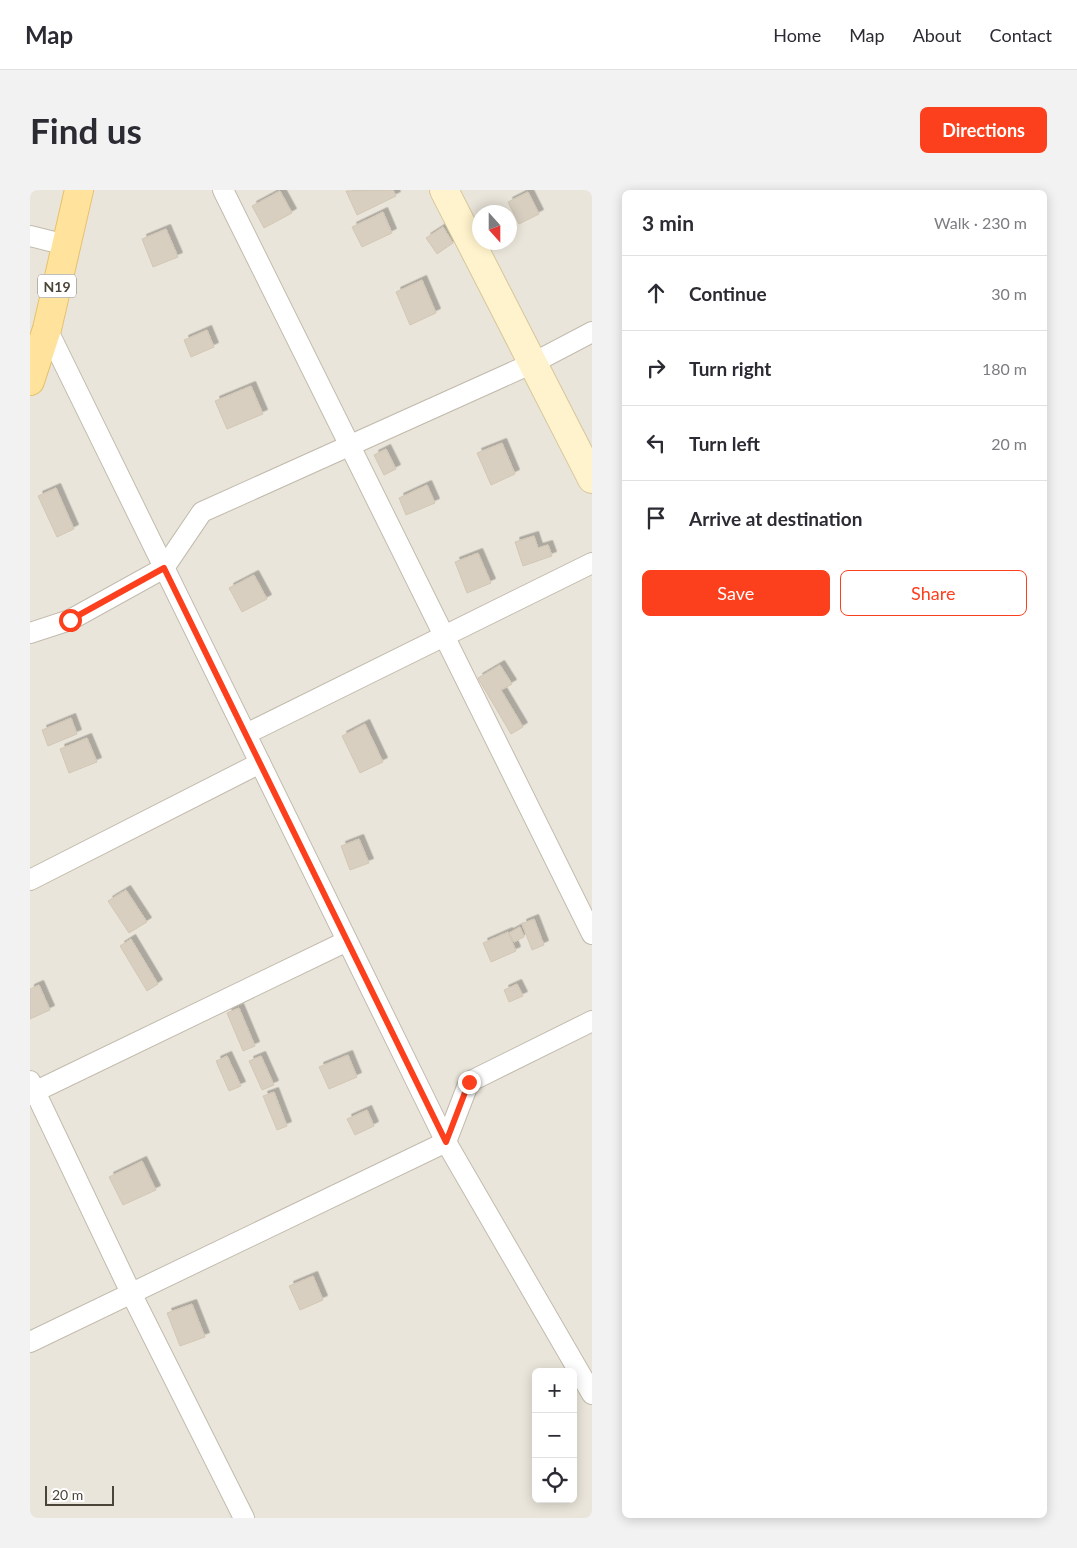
<!DOCTYPE html>
<html lang="en">
<head>
<meta charset="utf-8">
<style>
	body { margin:0; font-family:Lato,sans-serif; background:#f2f2f3; color:#2b2b33 }
	.controls { position:absolute; right:15px; bottom:15px; display:grid; overflow:hidden; border-radius:8px; box-shadow:0 2px 12px #0003 }
	.controls button { width:45px; height:45px; display:grid; place-items:center; padding:0; border:0; border-bottom:1px solid #e1e1e2; background:#fff; color:#2b2b33; font:25px sans-serif }
	.compass { position:absolute; left:442px; top:15px; width:45px; height:45px; border-radius:50%; background:#fff; box-shadow:0 2px 12px #0003; rotate:159deg }
	.scale { position:absolute; left:15px; bottom:12px; width:69px; box-sizing:border-box; padding-left:5px; border:2px solid #4b4439; border-top:0; font-size:14px; line-height:18px; white-space:nowrap; color:#4b4439; -webkit-text-stroke:4px #fff; paint-order:stroke }
	.stop { position:absolute; width:15px; height:15px; margin:-11px; border:4px solid #fc3f1d; border-radius:50%; background:#fff }
	.stop.end { background:#fc3f1d; border-color:#fff; box-shadow:0 1px 5px #0008 }
	.list { margin:0; padding:0; list-style:none }
	h2 { display:flex; justify-content:space-between; align-items:center; height:65px; margin:0; padding:0 20px; font-size:21px }
	h2 small { font-size:16px; font-weight:400; color:#7c7c81 }
	.list li { display:grid; grid-template-columns:32px 1fr auto; gap:15px; align-items:center; box-sizing:border-box; height:75px; padding:0 20px; border-top:1px solid #e1e1e2 }
	.list b { display:block; font-size:19px; white-space:nowrap }
	.list em { font-size:16px; font-style:normal; color:#7c7c81 }
	.actions { display:flex; gap:10px; padding:15px 20px }
	.actions a { flex:1; padding:11px 0; border:1px solid #fc3f1d; border-radius:8px; text-align:center; font-size:18px; color:#fc3f1d }
	.actions .main { background:#fc3f1d; color:#fff }
	.icon { flex:none; width:28px; height:28px; fill:none; stroke:currentColor; stroke-width:2; stroke-linecap:round; stroke-linejoin:round }
	.map { position:relative; flex:none; width:562px; height:1328px; overflow:hidden; border-radius:8px }
	header { display:flex; align-items:center; gap:30px; box-sizing:border-box; height:70px; padding:0 25px; background:#fff; border-bottom:1px solid #e1e1e2 }
	header strong { font-size:24px }
	nav { display:flex; gap:28px; margin-inline-start:auto; font-size:18px }
	.intro { display:flex; align-items:center; justify-content:space-between; box-sizing:border-box; height:120px; padding:0 30px }
	h1 { margin:0; font-size:35px }
	.button { padding:12px 22px; border-radius:8px; background:#fc3f1d; color:#fff; font-size:18px; font-weight:700 }
	main { display:flex; gap:30px; padding:0 30px }
	aside { flex:1; background:#fff; border-radius:8px; box-shadow:0 2px 12px #0003 }
	.map>svg:first-child { display:block }
</style>
</head>
<body>
<header>
<strong>Map</strong>
<nav><a>Home</a><a>Map</a><a>About</a><a>Contact</a></nav>
</header>
<div class="intro"><h1>Find us</h1><a class="button">Directions</a></div>
<main>
<div class="map">
<svg width="562" height="1328" viewBox="0 0 562 1328">
	<defs>
		<filter id="shadow"><feDropShadow dx="4.5" dy="-4.5" stdDeviation="0" flood-color="#0004"/></filter>
	</defs>
	<rect width="100%" height="100%" fill="#f6f3ec"/>
	<path fill="#eae5da" fill-rule="evenodd" d="M0 0H562V1328H0ZM450 22H480V52H450ZM506 1182H543V1309H506Z"/>
	<g fill="#d8cfc1" stroke="#d3c7b4" filter="url(#shadow)">
		<path d="M363 0 366 6 327 25 316 1Z"/>
		<path d="M250 1 262 23 234 38 222 16Z"/>
		<path d="M498 2 509 24 489 34 478 12Z"/>
		<path d="M353 22 362 43 332 57 322 37Z"/>
		<path d="M413 37 423 53 407 64 396 48Z"/>
		<path d="M136 39 148 67 123 77 112 49Z"/>
		<path d="M392 90 406 123 380 135 366 102Z"/>
		<path d="M177 140 184 157 161 167 154 150Z"/>
		<path d="M221 196 233 224 197 239 185 211Z"/>
		<path d="M472 253 485 284 461 295 447 263Z"/>
		<path d="M356 259 366 279 354 285 344 265Z"/>
		<path d="M397 295 405 313 376 325 369 308Z"/>
		<path d="M26 298 44 339 27 347 8 306Z"/>
		<path d="M504 346 508 358 518 355 522 366 493 376 485 352Z"/>
		<path d="M448 363 461 393 437 403 425 372Z"/>
		<path d="M224 385 237 409 212 422 199 398Z"/>
		<path d="M470 475 482 494 471 500 493 537 481 544 448 488Z"/>
		<path d="M41 528 47 544 18 556 12 540Z"/>
		<path d="M335 534 353 572 330 583 312 546Z"/>
		<path d="M57 548 67 572 39 583 30 559Z"/>
		<path d="M329 649 339 673 320 680 311 656Z"/>
		<path d="M96 700 117 732 99 743 78 711Z"/>
		<path d="M504 729 514 755 502 760 492 734Z"/>
		<path d="M490 737 494 747 484 752 479 743Z"/>
		<path d="M478 742 486 761 461 772 453 753Z"/>
		<path d="M101 749 128 794 117 801 90 756Z"/>
		<path d="M487 794 493 806 479 812 474 800Z"/>
		<path d="M9 795 20 820 0 829V799Z"/>
		<path d="M209 818 225 856 213 861 197 823Z"/>
		<path d="M318 865 327 887 299 899 289 877Z"/>
		<path d="M197 866 211 896 199 901 186 871Z"/>
		<path d="M231 866 244 895 232 900 219 871Z"/>
		<path d="M244 902 257 936 247 940 233 906Z"/>
		<path d="M337 920 344 936 325 945 317 929Z"/>
		<path d="M112 971 126 1000 93 1015 79 987Z"/>
		<path d="M283 1086 293 1110 270 1120 259 1096Z"/>
		<path d="M162 1114 175 1147 150 1156 137 1123Z"/>
	</g>
	<g fill="none" stroke-linecap="round" stroke-linejoin="round">
		<g stroke="#c2bbae" stroke-width="22">
			<g id="street">
				<path d="M193 0 562 744"/>
				<path d="M0 46 36 55"/>
				<path d="M17 139 416 952 562 1204"/>
				<path d="M0 443 40 430 134 378 172 322 503 173 562 142"/>
				<path d="M216 544 562 373"/>
				<path d="M0 690 230 573"/>
				<path d="M0 891 101 1103 214 1328"/>
				<path d="M0 904 317 751"/>
				<path d="M0 1152 416 952 439 892 562 831"/>
			</g>
		</g>
		<g stroke="#d6c79b" stroke-width="30">
			<path id="secondary" d="M414 0 562 289"/>
		</g>
		<g stroke="#e6c16a" stroke-width="30">
			<path id="primary" d="M0 191 17 139 49 0"/>
		</g>
		<use href="#street" stroke="#fff" stroke-width="20"/>
		<use href="#secondary" stroke="#fff3cd" stroke-width="28"/>
		<use href="#primary" stroke="#ffe39c" stroke-width="28"/>
	</g>
	<g fill="none" stroke-linecap="round" stroke-linejoin="round">
		<path stroke="#fc3f1d" stroke-width="6" d="M40 430 134 378 416 952 439 892"/>
	</g>
	<g text-anchor="middle" dominant-baseline="central" stroke-width="5" stroke-linejoin="round" paint-order="stroke">
		<rect fill="#fff" stroke="#817c74" stroke-width="1" x="8" y="84.5" width="38" height="23" rx="4"/>
		<g font-size="14" font-weight="bold" fill="#4b4439">
			<text x="27" y="96">N19</text>
		</g>
	</g>
</svg>
<div class="controls">
<button>+</button>
<button>−</button>
<button><svg class="icon" aria-label="locate" viewBox="0 0 24 24"><circle cx="12" cy="12" r="6"/><path d="M12 2v4M12 18v4M2 12h4M18 12h4"/></svg></button>
</div>
<svg class="compass" viewBox="-18 -18 36 36"><path d="M0-13l5 13h-10z" fill="#e53935"/><path d="M0 13l5-13h-10z" fill="#7c7c81"/></svg>
<div class="scale">20 m</div>
<div class="stop" style="left:40px;top:430px"></div>
<div class="stop end" style="left:439px;top:892px"></div>
</div>
<aside>
<h2>3 min<small>Walk · 230 m</small></h2>
<ul class="list">
<li><svg class="icon" aria-label="ahead" viewBox="0 0 24 24"><path d="M12 20V5M6 11l6-6 6 6"/></svg><div><b>Continue</b></div><em>30 m</em></li>
<li><svg class="icon" aria-label="right" viewBox="0 0 24 24"><path d="M7 20v-9h11M14 6l5 5-5 5"/></svg><div><b>Turn right</b></div><em>180 m</em></li>
<li><svg class="icon" aria-label="left" viewBox="0 0 24 24"><path d="M17 20v-9H6M10 6l-5 5 5 5"/></svg><div><b>Turn left</b></div><em>20 m</em></li>
<li><svg class="icon" aria-label="arrive" viewBox="0 0 24 24"><path d="M6 21V4h12l-3 4 3 4H6"/></svg><div><b>Arrive at destination</b></div></li>
</ul>
<div class="actions"><a class="main">Save</a><a>Share</a></div>
</aside>
</main>
</body>
</html>
